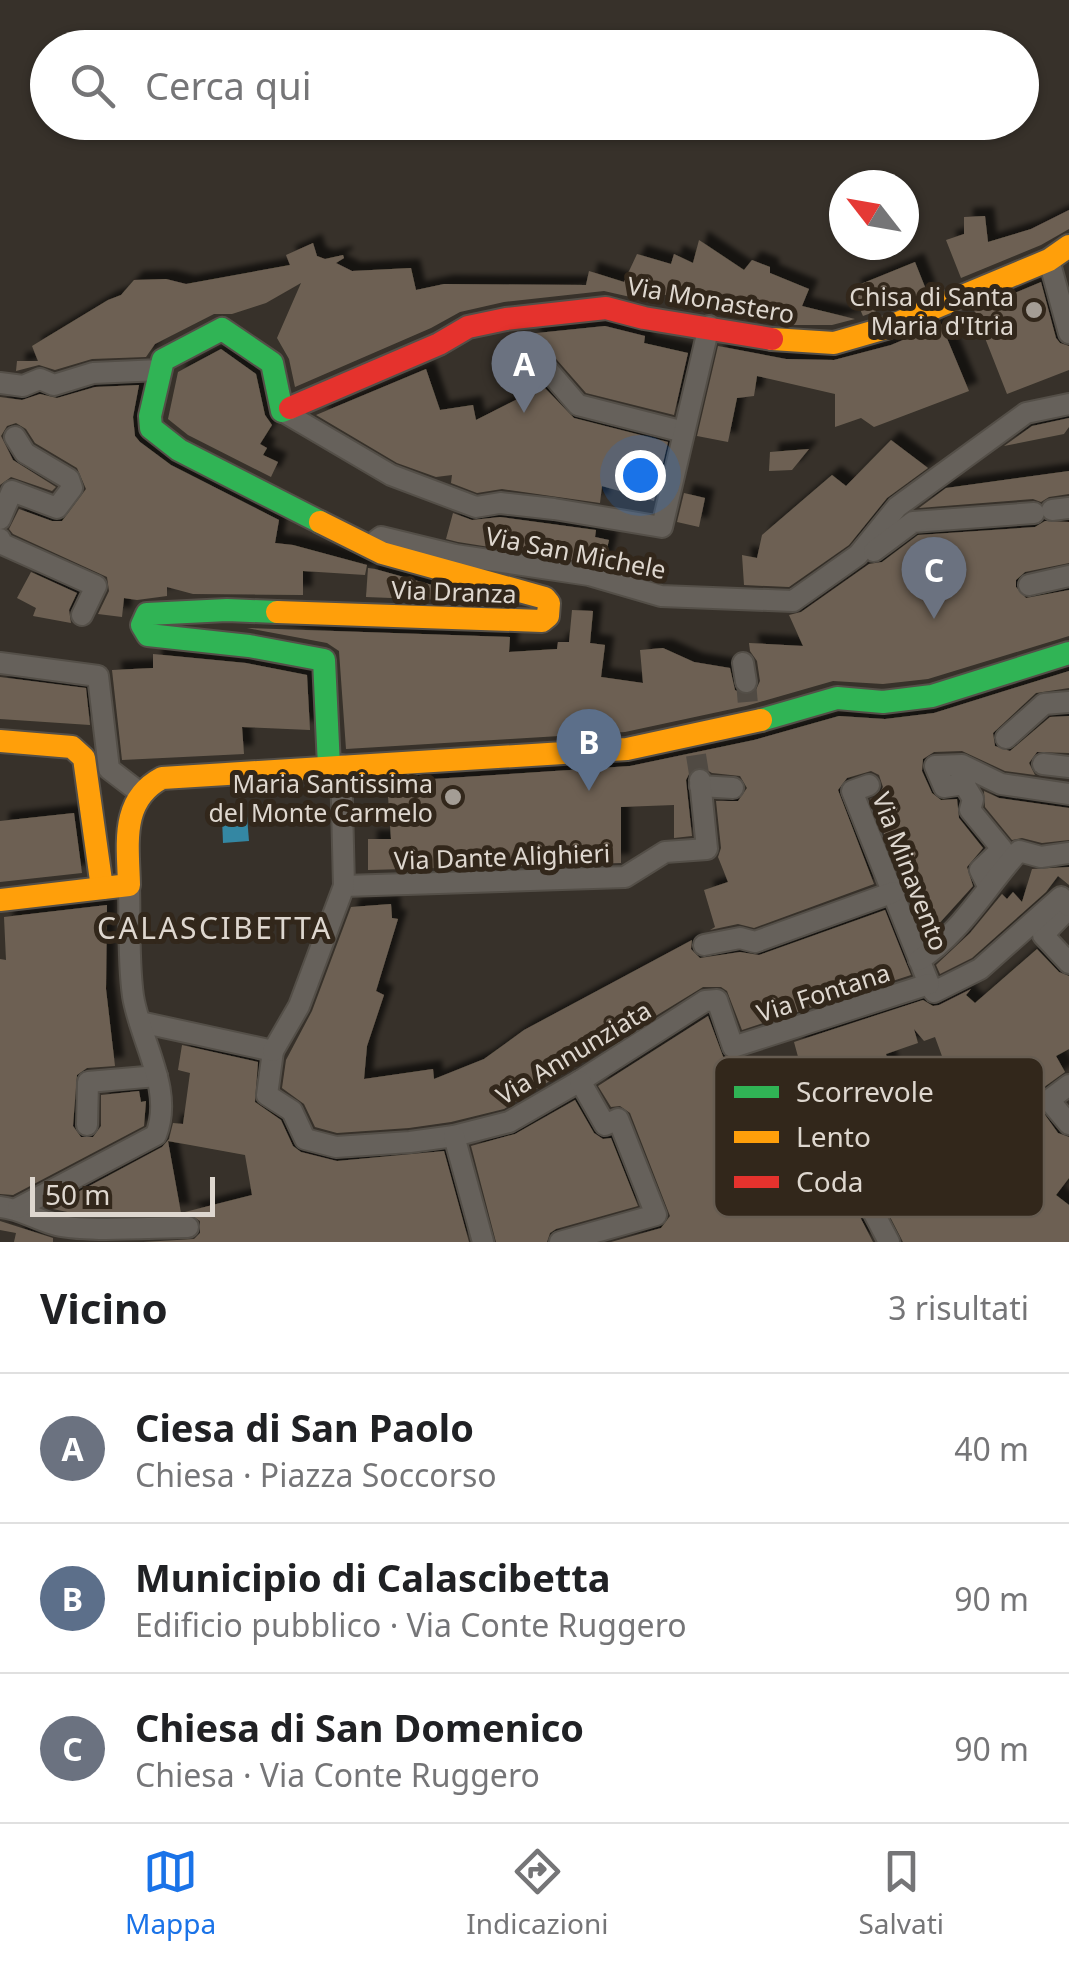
<!DOCTYPE html>
<html lang="it">
<head>
<meta charset="utf-8">
<style>
	body { margin:0; font-family:"Noto Sans",sans-serif; background:#f6f6f6; color:#202124 }
	.compass { position:absolute; left:829px; top:170px; width:90px; height:90px; border-radius:50%; background:#fff; box-shadow:0 2px 8px #0004; rotate:301deg }
	.scale { position:absolute; left:30px; bottom:25px; width:185px; box-sizing:border-box; padding-left:10px; border:5px solid #ded7cf; border-top:0; font-size:28px; line-height:35px; white-space:nowrap; color:#ded7cf; -webkit-text-stroke:8px #32271b; paint-order:stroke }
	.you { position:absolute; left:640px; top:475px; width:35px; height:35px; margin:-25px; border:8px solid #fff; border-radius:50%; background:#1a73e8; box-shadow:0 0 0 15px #1a73e833 }
	.badge { display:grid; place-items:center; width:65px; height:65px; border-radius:50%; background:#1a73e8; color:#fff; font-size:32px; font-weight:700 }
	.pin { position:absolute; translate:-50% -82px; filter:drop-shadow(0 2px 5px #0008) }
	.pin::after { content:''; position:absolute; top:52px; width:35px; height:30px; background:inherit; clip-path:polygon(0 0,100% 0,50% 100%) }
	.list { margin:0; padding:0; list-style:none }
	h2 { display:flex; justify-content:space-between; align-items:center; height:130px; margin:0; padding:0 40px; font-size:42px }
	h2 small { font-size:32px; font-weight:400; color:#757577 }
	.list li { display:grid; grid-template-columns:65px 1fr auto; gap:30px; align-items:center; box-sizing:border-box; height:150px; padding:0 40px; border-top:2px solid #e0e0e0 }
	.list b { display:block; font-size:38px; white-space:nowrap }
	.list p { margin:0; font-size:32px; white-space:nowrap; color:#757577 }
	.list em { font-size:32px; font-style:normal; color:#757577 }
	.icon { flex:none; width:55px; height:55px; fill:none; stroke:currentColor; stroke-width:2; stroke-linecap:round; stroke-linejoin:round }
	.map { position:relative; flex:none; width:1069px; height:1242px; overflow:hidden }
	.search { position:absolute; background:#fff; box-shadow:0 2px 8px #0004; left:30px; right:30px; top:30px; height:110px; display:flex; align-items:center; gap:25px; box-sizing:border-box; padding:0 35px; border-radius:55px; color:#757577; font-size:38px }
	.sheet { height:580px; background:#fff }
	nav { display:flex; justify-content:space-around; align-items:center; box-sizing:border-box; height:140px; border-top:2px solid #e0e0e0; background:#fff; font-size:28px; color:#757577 }
	nav a { display:grid; justify-items:center; gap:5px }
	nav .on { color:#1a73e8 }
	.map>svg:first-child { display:block }
</style>
</head>
<body>
<div class="map">
<svg width="1069" height="1242" viewBox="0 0 1069 1242">
	<defs>
		<filter id="shadow"><feDropShadow dx="9" dy="-9" stdDeviation="2.5" flood-color="#0009"/></filter>
	</defs>
	<rect width="100%" height="100%" fill="#37312a"/>
	<path fill="#3487a3" d="M247 816 249 841 223 843 222 818Z"/>
	<g fill="#6d6153" fill-rule="evenodd" filter="url(#shadow)">
		<path d="M1069 210V229L1041 245 961 278 946 240 964 234V217L985 216 988 242 1031 229Z"/>
		<path d="M699 240 744 270 752 260 770 267V273L809 289 802 306 855 319 832 325H791L705 308 650 290 648 301 604 291 504 302 460 312 431 328 295 387 289 359 277 338 301 283 266 303 232 314H214L155 344 146 357 92 359 55 370 39 365 16 371 17 361H38L32 346 108 300 121 295 134 280 166 279 186 284 290 265 286 255 313 243 317 256 325 259 343 255 344 258 336 263 352 271 411 268 416 290 444 284 586 285 589 271 624 282 637 254 671 264 674 254 693 263Z"/>
		<path d="M915 262 927 292 863 316 851 288Z"/>
		<path d="M1041 282 1056 338 1060 343 1069 346V370L1007 394 974 310Z"/>
		<path d="M941 324 969 391 874 427 861 418 835 427V394L757 376 754 396 737 398 728 442 697 436 718 346 786 359 834 360 891 345Z"/>
		<path d="M605 326 645 336 644 343 688 353 674 415 586 393 550 352 538 348 527 334Z"/>
		<path d="M221 349 256 374 265 415 272 425 260 444 267 448 263 455 278 462 271 477 188 435 168 419 178 372Z"/>
		<path d="M426 369 440 410 473 405 476 420 543 386 574 418 668 442 654 501 602 486 600 503 502 489 477 493 451 483 452 475 436 477 397 463 316 415Z"/>
		<path d="M139 385 133 417 135 436 140 442 171 465 279 520 275 543 293 545 367 565 365 575 303 571V595L193 594 167 587V596L137 600 124 598 122 617 98 614 109 591 107 577 13 534 9 529 19 509 52 521H62L86 489 77 468 35 443 26 429 16 423 7 426 1 436 13 460 56 487 52 491 11 477 0 485V397L22 400 40 394 57 398 95 387Z"/>
		<path d="M1069 418V427L1064 434 1004 446 1032 426Z"/>
		<path d="M891 440 928 468 887 498 849 545 789 587 744 585 742 555 757 558 762 535 832 475 846 486Z"/>
		<path d="M809 449 792 470 769 471 770 452Z"/>
		<path d="M1069 471V494L1049 497 1041 502 1033 499 919 508 946 488Z"/>
		<path d="M684 493 705 498 699 527 677 522Z"/>
		<path d="M453 513 472 520 500 517 596 530 595 537 609 540 603 565 458 542 446 539Z"/>
		<path d="M1045 521 1069 522V563L1025 572 1016 580V587L1026 598 1069 590V636L928 679 883 684 833 681 746 706 625 732 346 749 339 651 327 643 247 628 510 637 509 652 557 649 558 642H569L572 610 593 611 590 643 605 645 601 677 643 683 640 650 663 648 694 662 730 668 735 690 747 696 755 692 760 681 757 661 750 651 749 643 803 646 789 615 801 612 869 564 882 562 918 535 1035 527Z"/>
		<path d="M368 568 375 569 493 602 366 597Z"/>
		<path d="M31 572 77 593 69 610 71 623 33 616 36 608 17 598Z"/>
		<path d="M153 654 246 663 307 675 310 730 242 727 244 754 122 760 112 670 153 668Z"/>
		<path d="M1069 671V688L1036 693 993 733 995 746 1010 751 1050 717 1069 716V753L1037 752 1029 763 1035 775 1005 771 962 751 934 752 923 759 922 771 932 793 941 800 957 799 959 818 983 848 967 867 973 886 926 938 870 799 879 795 883 787 879 775 871 771 847 778 838 790 874 884 754 928 738 924 710 930 715 927 704 890 728 882 718 857 721 848 716 801H738L747 788 740 776 712 773 700 766 691 770 686 780 692 836 674 838V805L621 807V863L368 870V839H391L387 782 630 766 754 740 839 716 885 719 934 713Z"/>
		<path d="M0 677 86 688 90 725 0 719Z"/>
		<path d="M984 791 999 798 1069 808V840L1042 843 1022 838 1012 840 985 807Z"/>
		<path d="M74 813 82 873 0 882V821Z"/>
		<path d="M1069 867V885L1058 876 1046 892 972 958 940 974 936 965 970 933 1002 894 1007 899 1013 892 1022 902 1032 869Z"/>
		<path d="M391 904 392 918 398 919 376 991 384 995 367 1046 364 1079 433 1069 434 1079 484 1059 524 1030 692 940 691 949 700 958 740 952 759 955 885 910 911 975 742 1030 727 991 721 987H703L504 1109 451 1122 409 1128 337 1133 315 1127 304 1104 282 1088 286 1060 312 1011 351 907Z"/>
		<path d="M107 905 106 989 115 1066 87 1068 77 1075 73 1126 81 1137H93L101 1126V1095L139 1091 141 1102 146 1101 144 1126 13 1195 0 1194V959L6 960 4 917Z"/>
		<path d="M1037 949 1059 972 1069 976V1049L1056 1056 1065 1072 1040 1090 1035 1101 1058 1133 1069 1137V1178L1056 1195 1069 1205V1242H903L849 1137 837 1129 776 1154 769 1163V1170L775 1177 786 1179 831 1161 873 1242H611L661 1228 670 1216 630 1113 620 1106 611 1107 598 1086 708 1016 734 1086 738 1084 748 1111 806 1086 794 1042 923 1000 933 1006 939 1005 971 989 966 995 975 1003ZM914 1029 924 1041 935 1037 946 1067 961 1086 966 1082 995 1121 951 1155 939 1112 921 1117 919 1109 902 1114 886 1054 918 1043Z"/>
		<path d="M182 1045 258 1062 255 1102 281 1120 293 1146 301 1152 337 1161 444 1151 469 1242H143L194 1239 200 1233V1221L188 1213 82 1215 48 1208 162 1147 169 1139 173 1123 183 1124 190 1073 178 1070ZM168 1141 245 1155 252 1195 181 1213Z"/>
		<path d="M575 1100 594 1133 603 1139 611 1138 638 1206 556 1229 550 1233 547 1242H496L471 1146 515 1134Z"/>
		<path d="M0 1221 53 1238V1242H14L16 1233 0 1230Z"/>
	</g>
	<g fill="none" stroke-linecap="round" stroke-linejoin="round">
		<g stroke="#504a43" stroke-width="20" stroke-dasharray="20 10" stroke-linecap="butt">
			<path d="M746 682 748 705"/>
			<path d="M696 755 700 780"/>
		</g>
		<g stroke="#544f48" stroke-width="24">
			<g id="street">
				<path d="M1049 260 1069 333"/>
				<path d="M540 361 578 405 684 432"/>
				<path d="M0 383 23 386 40 379 54 385 93 373 160 370"/>
				<path d="M282 411 391 475 476 507 500 503 554 509 662 527 709 326"/>
				<path d="M1052 510 1069 508"/>
				<path d="M0 519 12 491 57 508 72 488 69 479 25 453 15 437"/>
				<path d="M0 539 2 544 96 586 82 615"/>
				<path d="M376 550 377 540 381 537 455 555 589 575 661 596 793 601 858 555 897 507 1026 413 1069 404"/>
				<path d="M874 551 913 522 1034 513"/>
				<path d="M1029 585 1069 576"/>
				<path d="M0 663 98 676 109 769 139 792"/>
				<path d="M743 663 746 682"/>
				<path d="M1006 738 1044 704 1069 702"/>
				<path d="M1043 764 1069 767"/>
				<path d="M869 785 852 791 929 984"/>
				<path d="M700 786 733 788"/>
				<path d="M344 886 625 877 665 852 707 849 700 780"/>
				<path d="M988 886 980 870 1002 849 970 810 973 799 964 784 944 787 935 766 962 765 1001 784 1069 794"/>
				<path d="M1069 908 1043 935 1069 963"/>
				<path d="M704 945 740 938 755 942 894 892"/>
				<path d="M919 960C960 934 986 887 1019 851L1041 857 1069 853"/>
				<path d="M929 984 934 992 980 969 1061 897 1069 906"/>
				<path d="M140 1022 273 1051 267 1095 292 1111 305 1139 336 1147 410 1142 454 1136 509 1122 580 1081 705 1001 717 1000 733 1047 929 984"/>
				<path d="M273 1051 299 1006 344 886 341 765"/>
				<path d="M1069 1085 1049 1100 1069 1124"/>
				<path d="M87 1125 88 1082 157 1076"/>
				<path d="M454 1136 483 1242"/>
				<path d="M782 1166 837 1143 889 1242"/>
				<path d="M0 1207C20 1209 33 1218 53 1224 82 1233 154 1227 188 1227"/>
				<path d="M18 1208 156 1135C174 1089 140 1041 133 996 128 960 130 921 129 885"/>
				<path d="M560 1242 656 1215 618 1119 605 1125 580 1081"/>
			</g>
		</g>
		<g stroke="#544f48" stroke-width="26">
			<g id="fast">
				<path d="M290 408 282 411 272 363 222 329 163 360 150 416 151 428 179 450 320 522"/>
				<path d="M277 612 227 610 147 614 142 625 148 635 249 646 324 660 329 766"/>
				<path d="M761 720 837 698 883 702 932 696 1069 653"/>
			</g>
		</g>
		<g stroke="#544f48" stroke-width="26">
			<g id="slow">
				<path d="M772 339 834 343 886 328 1049 260 1069 246"/>
				<path d="M277 612 542 621 548 616 549 603 545 598 382 553 320 522"/>
				<path d="M0 741 72 747 84 758 102 888"/>
				<path d="M0 900 129 885C128 844 120 800 162 778L627 749 761 720"/>
			</g>
		</g>
		<g stroke="#544f48" stroke-width="26">
			<path id="jam" d="M290 408 439 344 468 327 506 319 606 308 644 318 772 339"/>
		</g>
		<use href="#street" stroke="#66615b" stroke-width="20"/>
		<use href="#fast" stroke="#30b455" stroke-width="22"/>
		<use href="#slow" stroke="#ff9f0a" stroke-width="22"/>
		<use href="#jam" stroke="#e5322d" stroke-width="22"/>
	</g>
	<g fill="#a49d95" stroke="#32271b" stroke-width="4">
		<circle cx="1034" cy="310" r="10"/>
		<circle cx="453" cy="797" r="10"/>
	</g>
	<g text-anchor="middle" dominant-baseline="central" stroke-width="10" stroke-linejoin="round" paint-order="stroke">
		<g font-size="25" fill="#ded7cf" stroke="#32271b" text-anchor="end">
			<text x="1014" y="296">Chisa di Santa<tspan x="1014" dy="29">Maria d'Itria</tspan></text>
			<text x="433" y="783">Maria Santissima<tspan x="433" dy="29">del Monte Carmelo</tspan></text>
		</g>
		<g font-size="25" fill="#ded7cf" stroke="#32271b">
			<text transform="translate(711 299) rotate(10)">Via Monastero</text>
			<text transform="translate(576 552) rotate(11)">Via San Michele</text>
			<text transform="translate(454 591) rotate(2)">Via Dranza</text>
			<text transform="translate(502 856) rotate(-2)">Via Dante Alighieri</text>
			<text transform="translate(911 871) rotate(69)">Via Minavento</text>
			<text transform="translate(823 992) rotate(-18)">Via Fontana</text>
			<text transform="translate(573 1052) rotate(-31)">Via Annunziata</text>
		</g>
		<g font-size="30" letter-spacing="2.5" fill="#ded7cf" stroke="#32271b">
			<text x="215" y="927">CALASCIBETTA</text>
		</g>
	</g>
	<rect x="714" y="1057" width="330" height="160" rx="15" fill="#32271b" stroke="#665c51" stroke-width="2.5"/>
	<rect x="734" y="1086" width="45" height="12" fill="#30b455"/>
	<rect x="734" y="1131" width="45" height="12" fill="#ff9f0a"/>
	<rect x="734" y="1176" width="45" height="12" fill="#e5322d"/>
	<g font-size="28" fill="#ded7cf">
		<text x="796" y="1102">Scorrevole</text>
		<text x="796" y="1147">Lento</text>
		<text x="796" y="1192">Coda</text>
	</g>
</svg>
<svg class="compass" viewBox="-18 -18 36 36"><path d="M0-13l5 13h-10z" fill="#e53935"/><path d="M0 13l5-13h-10z" fill="#757577"/></svg>
<div class="scale">50 m</div>
<div class="you"></div>
<div class="pin badge" style="left:524px;top:413px;background:#6b7280">A</div>
<div class="pin badge" style="left:589px;top:791px;background:#5c6f8a">B</div>
<div class="pin badge" style="left:934px;top:619px;background:#6b7280">C</div>
<div class="search"><svg class="icon" aria-label="search" viewBox="0 0 24 24"><circle cx="10" cy="10" r="6"/><path d="M15 15l6 6"/></svg>Cerca qui</div>
</div>
<section class="sheet">
<h2>Vicino<small>3 risultati</small></h2>
<ul class="list">
<li><span class="badge" style="background:#6b7280">A</span><div><b>Ciesa di San Paolo</b><p>Chiesa · Piazza Soccorso</p></div><em>40 m</em></li>
<li><span class="badge" style="background:#5c6f8a">B</span><div><b>Municipio di Calascibetta</b><p>Edificio pubblico · Via Conte Ruggero</p></div><em>90 m</em></li>
<li><span class="badge" style="background:#6b7280">C</span><div><b>Chiesa di San Domenico</b><p>Chiesa · Via Conte Ruggero</p></div><em>90 m</em></li>
</ul>
</section>
<nav>
<a class="on"><svg class="icon" aria-label="map" viewBox="0 0 24 24"><path d="M3 6l6-2 6 2 6-2v14l-6 2-6-2-6 2zM9 4v14M15 6v14"/></svg>Mappa</a>
<a><svg class="icon" aria-label="directions" viewBox="0 0 24 24"><path d="M12 3l9 9-9 9-9-9zM9 14v-3h6M13 9l2 2-2 2"/></svg>Indicazioni</a>
<a><svg class="icon" aria-label="saved" viewBox="0 0 24 24"><path d="M7 4h10v16l-5-4-5 4z"/></svg>Salvati</a>
</nav>
</body>
</html>
